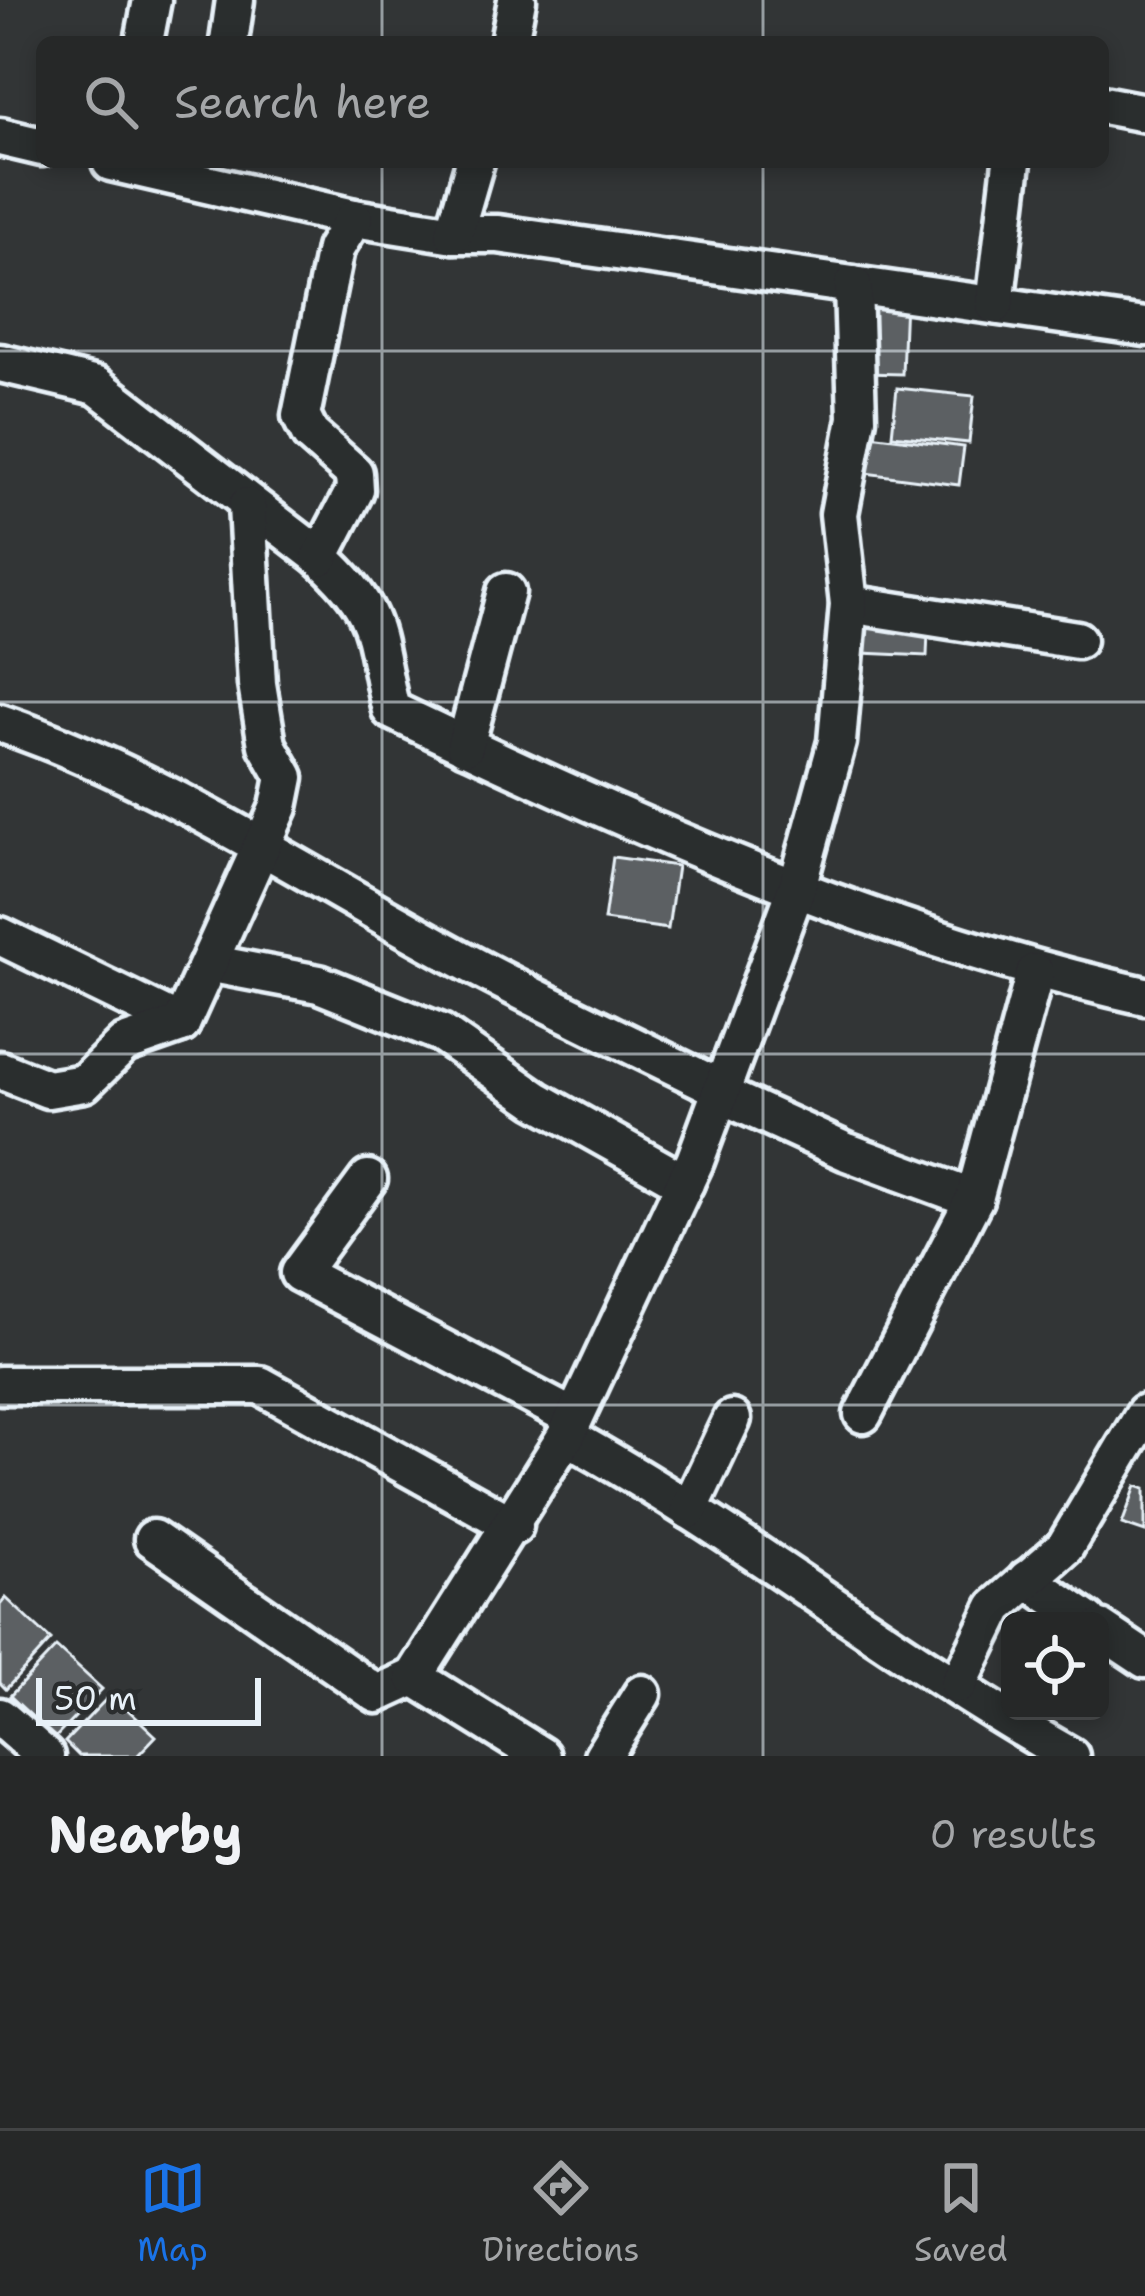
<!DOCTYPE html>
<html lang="en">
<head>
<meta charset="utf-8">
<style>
	body { margin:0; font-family:"Shantell Sans",sans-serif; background:#2e3030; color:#f1f3f6 }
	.controls { position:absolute; right:36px; bottom:36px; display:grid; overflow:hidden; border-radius:18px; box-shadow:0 6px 18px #0003 }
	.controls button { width:108px; height:108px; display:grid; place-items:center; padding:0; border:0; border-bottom:3px solid #424445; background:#262828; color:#f1f3f6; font:60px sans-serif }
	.scale { position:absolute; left:36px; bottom:30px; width:225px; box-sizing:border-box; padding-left:12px; border:6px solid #e8f1f8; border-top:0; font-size:33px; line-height:42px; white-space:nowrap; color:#e8f1f8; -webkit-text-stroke:9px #2a2d2e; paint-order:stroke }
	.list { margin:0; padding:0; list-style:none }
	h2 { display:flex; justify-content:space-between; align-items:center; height:156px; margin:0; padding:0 48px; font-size:51px }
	h2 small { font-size:39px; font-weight:400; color:#a4a6a8 }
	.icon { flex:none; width:66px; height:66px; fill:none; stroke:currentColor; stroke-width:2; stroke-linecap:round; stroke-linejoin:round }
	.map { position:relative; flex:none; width:1145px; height:1756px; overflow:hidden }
	.search { position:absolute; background:#262828; box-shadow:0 6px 18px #0003; left:36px; right:36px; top:36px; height:132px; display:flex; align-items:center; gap:30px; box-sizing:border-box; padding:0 42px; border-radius:18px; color:#a4a6a8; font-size:45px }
	.sheet { height:372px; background:#262828 }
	nav { display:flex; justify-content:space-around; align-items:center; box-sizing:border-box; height:168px; border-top:3px solid #424445; background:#262828; font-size:33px; color:#a4a6a8 }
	nav a { display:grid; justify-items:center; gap:6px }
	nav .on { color:#1a73e8 }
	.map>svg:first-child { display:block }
</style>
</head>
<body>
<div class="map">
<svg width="1145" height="1756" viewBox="0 0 1145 1756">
	<rect width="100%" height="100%" fill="#323536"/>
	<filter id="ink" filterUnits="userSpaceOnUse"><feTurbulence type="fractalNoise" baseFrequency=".00833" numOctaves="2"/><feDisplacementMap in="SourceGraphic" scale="24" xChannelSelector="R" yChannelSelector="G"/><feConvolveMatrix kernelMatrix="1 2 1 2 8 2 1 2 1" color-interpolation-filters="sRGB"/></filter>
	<g filter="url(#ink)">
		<g fill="#5c6063" stroke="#e8f1f8" stroke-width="3">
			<path d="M868 299 905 300 902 374 865 373Z"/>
			<path d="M897 388 974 396 969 443 892 435Z"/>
			<path d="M870 435 964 447 959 485 865 473Z"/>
			<path d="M864 603 929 606 927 656 862 653Z"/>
			<path d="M613 857 677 866 668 929 604 920Z"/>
			<path d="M1136 1486 1145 1489V1532L1122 1524Z"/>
			<path d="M6 1598 51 1640 6 1689 0 1683V1605Z"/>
			<path d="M56 1647 102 1689 55 1738 10 1696Z"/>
			<path d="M111 1694 156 1736 137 1756H79L65 1742Z"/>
		</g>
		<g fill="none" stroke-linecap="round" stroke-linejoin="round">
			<g stroke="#e8f1f8" stroke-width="45">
				<g id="street">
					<path d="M144 42 152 0"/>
					<path d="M229 42 235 0"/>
					<path d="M509 42 517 0"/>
					<path d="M1103 105 1145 113"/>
					<path d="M0 137 42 147"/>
					<path d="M111 162 354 218 454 234H498L1145 327"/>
					<path d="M454 234 475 162"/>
					<path d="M995 305 1012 162"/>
					<path d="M0 363 97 386 320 557C384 615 372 634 391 710 631 825 884 938 1145 996"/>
					<path d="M320 557 355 490 354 473 310 434 301 416 335 249 354 218"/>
					<path d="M849 604 1077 640"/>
					<path d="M0 723C162 778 310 878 461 959 546 1005 635 1046 721 1089"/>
					<path d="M465 746 506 592"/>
					<path d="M0 936 181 1024"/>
					<path d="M218 965 319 984 441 1033 537 1100 685 1183"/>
					<path d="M0 1070 48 1089 84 1083 124 1044 181 1024 279 807 285 777 267 745 257 684 247 506"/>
					<path d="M720 1094 847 1152 974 1199"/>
					<path d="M368 1179 299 1273 574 1418"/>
					<path d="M0 1385H260L514 1526"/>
					<path d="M863 1414 974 1199 1035 972"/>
					<path d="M566 1436C740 1532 896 1658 1070 1756"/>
					<path d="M689 1510 732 1419"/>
					<path d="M153 1539 377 1694 414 1677"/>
					<path d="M1027 1579 1088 1621"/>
					<path d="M1100 1629 1145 1659"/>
					<path d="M958 1685 996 1607 1065 1547 1145 1413"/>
					<path d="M0 1717 45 1756"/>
					<path d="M541 1756 414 1677 566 1436 695 1161 797 887 837 742 849 604 839 514 857 418 853 285"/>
					<path d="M603 1756 642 1694"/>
				</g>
			</g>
			<use href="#street" stroke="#2a2d2e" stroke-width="36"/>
		</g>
	</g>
	<path fill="none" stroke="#e8f1f8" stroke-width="3" stroke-opacity="0.55" d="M382 0V42M763 0V42M382 162V1756M763 162V1756M0 351H1145M0 702H1145M0 1054H1145M0 1405H1145"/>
</svg>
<div class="controls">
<button><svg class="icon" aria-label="locate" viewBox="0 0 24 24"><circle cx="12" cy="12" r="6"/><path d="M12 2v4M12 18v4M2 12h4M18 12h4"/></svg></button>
</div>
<div class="scale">50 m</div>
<div class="search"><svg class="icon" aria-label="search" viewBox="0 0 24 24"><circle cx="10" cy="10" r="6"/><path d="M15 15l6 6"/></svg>Search here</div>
</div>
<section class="sheet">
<h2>Nearby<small>0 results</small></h2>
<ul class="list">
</ul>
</section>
<nav>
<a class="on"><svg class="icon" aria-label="map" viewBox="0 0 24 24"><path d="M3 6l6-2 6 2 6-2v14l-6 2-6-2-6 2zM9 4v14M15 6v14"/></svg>Map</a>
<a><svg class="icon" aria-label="directions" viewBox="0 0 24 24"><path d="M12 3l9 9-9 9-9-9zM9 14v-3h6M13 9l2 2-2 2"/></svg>Directions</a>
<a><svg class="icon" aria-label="saved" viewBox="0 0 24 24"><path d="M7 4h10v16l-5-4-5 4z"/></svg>Saved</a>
</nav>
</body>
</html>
